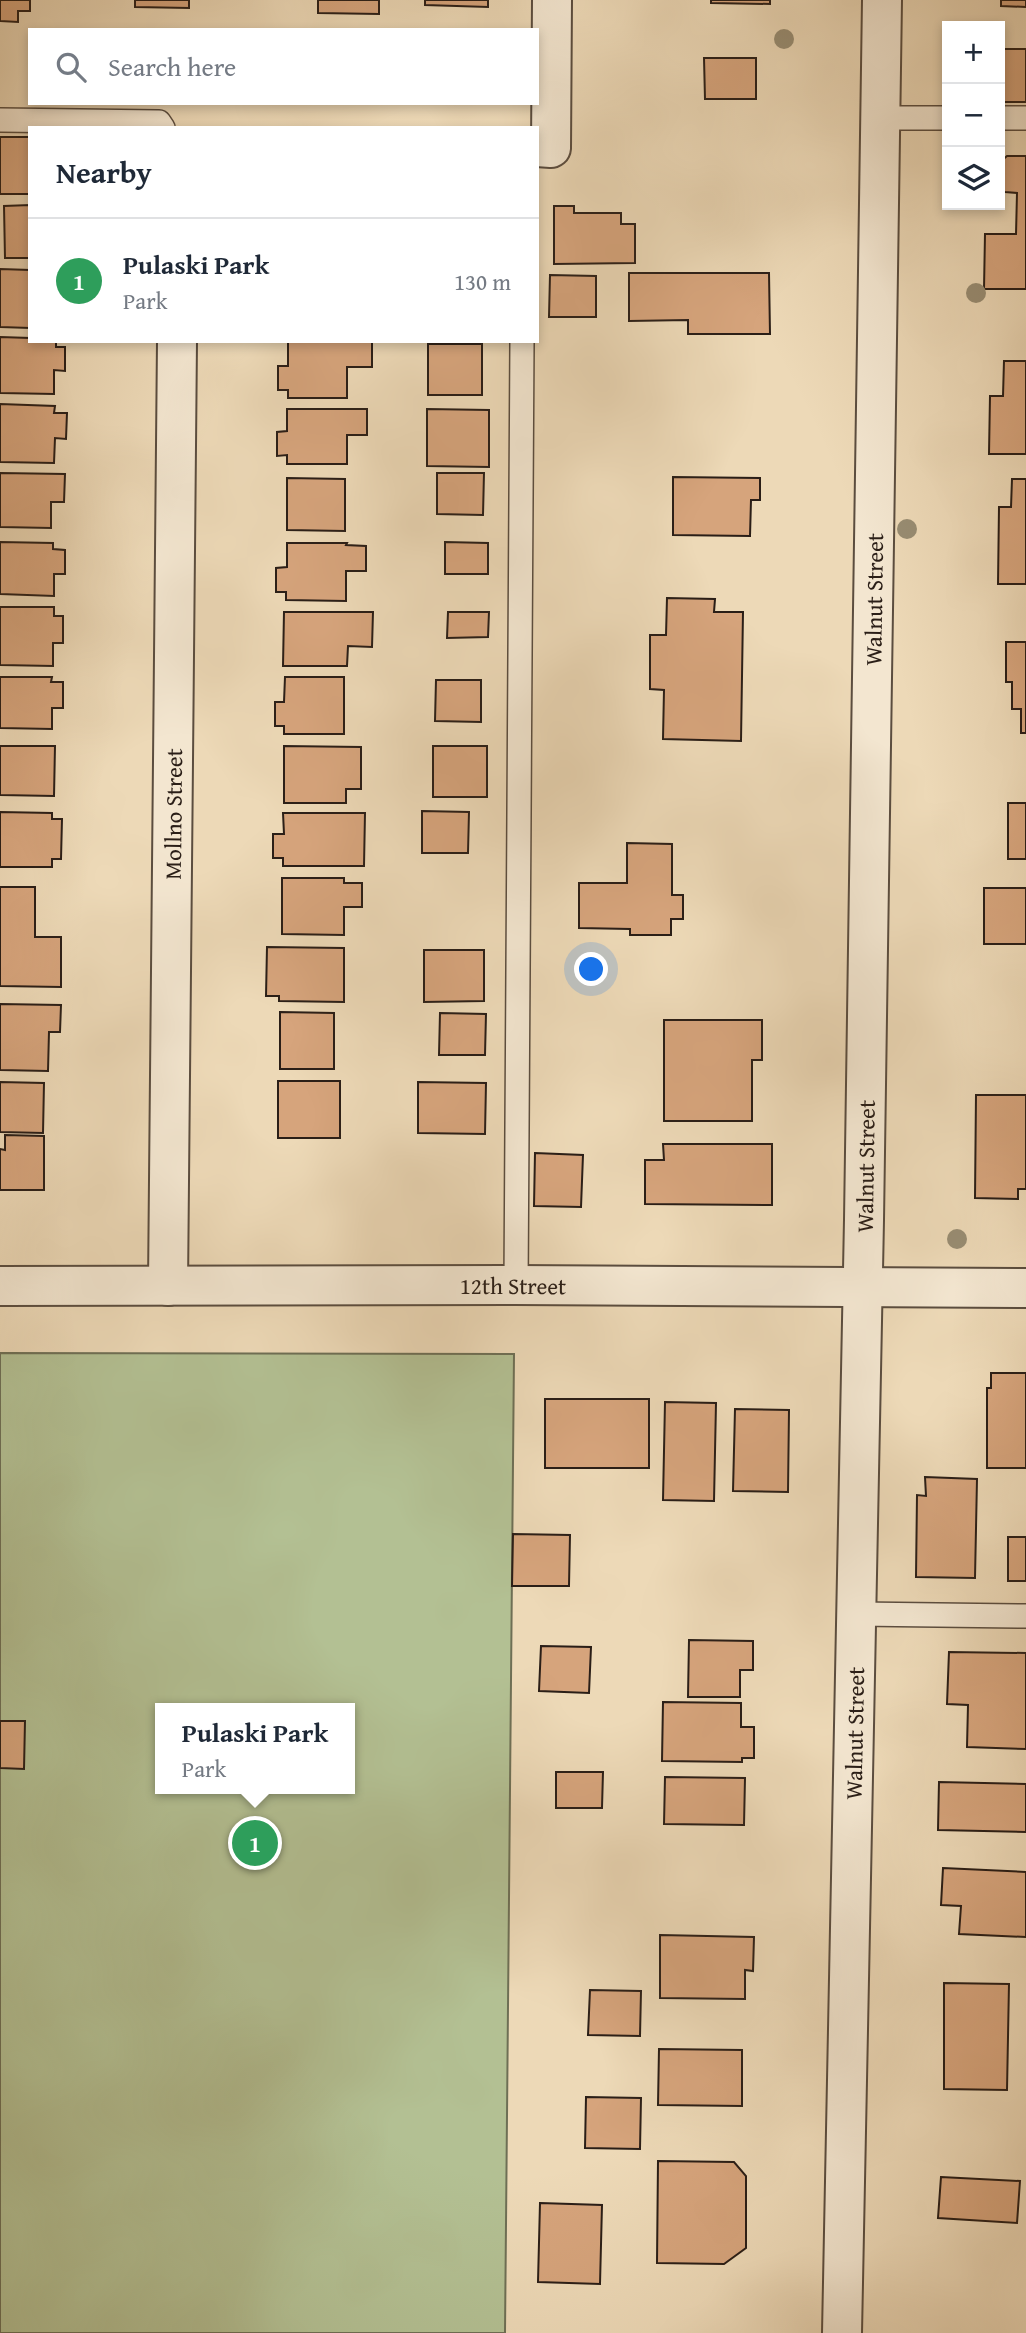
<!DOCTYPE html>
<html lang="en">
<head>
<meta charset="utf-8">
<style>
	body { margin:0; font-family:"Gentium Book Plus",serif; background:#f2f2f3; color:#1f2937 }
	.controls { position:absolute; right:21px; top:21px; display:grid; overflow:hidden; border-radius:0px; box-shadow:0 4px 10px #0003 }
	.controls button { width:63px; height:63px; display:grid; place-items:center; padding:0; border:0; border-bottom:2px solid #e0e1e3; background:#fff; color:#1f2937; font:35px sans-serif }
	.you { position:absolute; left:592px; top:970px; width:24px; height:24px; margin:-18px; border:5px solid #fff; border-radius:50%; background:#1a73e8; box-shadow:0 0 0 10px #1a73e833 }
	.badge { display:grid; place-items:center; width:46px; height:46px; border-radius:50%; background:#8f2418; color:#fff; font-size:23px; font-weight:700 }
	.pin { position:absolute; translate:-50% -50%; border:4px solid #fff; box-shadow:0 2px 7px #0006 }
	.popup { position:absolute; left:155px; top:1703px; width:200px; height:91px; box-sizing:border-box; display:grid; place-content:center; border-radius:0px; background:#fff; filter:drop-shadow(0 2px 5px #0005); font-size:23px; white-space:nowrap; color:#747a83 }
	.popup b { font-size:26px; color:#1f2937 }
	.popup::after { content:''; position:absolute; left:50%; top:100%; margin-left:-14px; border:14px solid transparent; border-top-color:#fff }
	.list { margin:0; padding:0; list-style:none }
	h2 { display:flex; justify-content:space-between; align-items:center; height:91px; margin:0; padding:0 28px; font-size:30px }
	h2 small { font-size:23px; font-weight:400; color:#747a83 }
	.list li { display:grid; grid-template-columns:46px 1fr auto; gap:21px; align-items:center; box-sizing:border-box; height:126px; padding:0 28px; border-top:2px solid #e0e1e3 }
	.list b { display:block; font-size:26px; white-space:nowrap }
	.list p { margin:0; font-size:23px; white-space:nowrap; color:#747a83 }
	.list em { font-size:23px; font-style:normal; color:#747a83 }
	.icon { flex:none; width:38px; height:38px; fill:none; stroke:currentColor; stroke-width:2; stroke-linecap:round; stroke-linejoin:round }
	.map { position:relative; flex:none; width:1026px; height:2333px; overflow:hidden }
	.search { position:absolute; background:#fff; box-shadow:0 4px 10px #0003; left:28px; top:28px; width:511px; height:77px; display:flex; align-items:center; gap:18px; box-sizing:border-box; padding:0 24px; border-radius:0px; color:#747a83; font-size:26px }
	.panel { position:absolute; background:#fff; box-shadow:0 4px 10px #0003; left:28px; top:126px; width:511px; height:217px; border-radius:0px }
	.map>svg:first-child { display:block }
</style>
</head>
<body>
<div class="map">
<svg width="1026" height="2333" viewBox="0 0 1026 2333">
	<rect width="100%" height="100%" fill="#edd9b7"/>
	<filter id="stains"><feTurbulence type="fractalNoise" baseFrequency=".00286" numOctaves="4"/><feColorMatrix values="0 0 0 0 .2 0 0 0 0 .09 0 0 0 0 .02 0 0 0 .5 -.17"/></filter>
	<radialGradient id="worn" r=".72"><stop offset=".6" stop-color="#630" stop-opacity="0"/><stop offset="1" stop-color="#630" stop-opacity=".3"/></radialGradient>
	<path fill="#b3c093" stroke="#6e6f55" stroke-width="2" fill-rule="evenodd" d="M0 1353 514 1354 505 2333H0ZM160 1708H350V1789H160Z"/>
	<g fill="#d6a47c" stroke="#2a1e17" stroke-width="2">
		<path d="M0 0H30V11H18V22L0 21Z"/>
		<path d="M135 0H189V8L135 7Z"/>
		<path d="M318 0H379V14L318 13Z"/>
		<path d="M425 0H488V7L425 5Z"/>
		<path d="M711 0H770V4L711 3Z"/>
		<path d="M1001 0H1026V7L1001 6Z"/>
		<rect x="1000" y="49" width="26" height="53"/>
		<path d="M704 58H756V99H705Z"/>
		<rect x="0" y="137" width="30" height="57"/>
		<path d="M1007 156H1026V289H984L985 234H1016L1017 193 1005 192 1000 188V162Z"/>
		<path d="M30 205V258H5L4 206Z"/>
		<path d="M554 206H574V213H621V224H635V263L554 264Z"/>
		<path d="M0 269 30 270V328L0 327Z"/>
		<path d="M629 273H769L770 334H688V320L629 321Z"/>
		<path d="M550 275 596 276V317H549Z"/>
		<path d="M0 337 30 338V341H56V347H65V371L54 370V394L0 393Z"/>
		<path d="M288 342H372V367H347V398H288V390H278V366H288Z"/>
		<rect x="428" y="344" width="54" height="51"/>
		<path d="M1004 361H1026V454H989L990 396H1003Z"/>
		<path d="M0 404 55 406 54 413H67L66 439 55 438 54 463 0 462Z"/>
		<path d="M287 409H367V435H347V464H287V455L277 456V432L287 431Z"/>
		<path d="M427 409 489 410V467L427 466Z"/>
		<path d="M0 473 65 474 64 502H51V528L0 527Z"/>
		<path d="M437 473H484L483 515 437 514Z"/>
		<path d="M673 477 760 478V500H751L750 536 673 535Z"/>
		<path d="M287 478 345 479V531L287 530Z"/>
		<path d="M1012 479H1026V584H998L999 507H1011Z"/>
		<path d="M0 542 53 543V549L65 550V574H54V596L0 594Z"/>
		<path d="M445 542 488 543V574H445Z"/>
		<path d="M287 543H347L346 545 366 546V571H346V601L286 600V592H276V568L287 567Z"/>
		<path d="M667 598 715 599 714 612H743L741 741 663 739 664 690 650 689V635H666Z"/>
		<path d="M0 607H54V616H63V643H53V666L0 665Z"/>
		<path d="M284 612H373L372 647 348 646 347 666H283Z"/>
		<path d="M448 612H489L488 637 447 638Z"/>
		<path d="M1006 642H1026V733H1021V709H1012V682H1006Z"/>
		<path d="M0 677H52L51 682H63V708H52V729L0 728Z"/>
		<path d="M285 677H344V734H284V726H275V702H284Z"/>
		<path d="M436 680H481V722L435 721Z"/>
		<path d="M0 746H55L54 796 0 795Z"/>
		<path d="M284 746 361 747V789H346V803H284Z"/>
		<rect x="433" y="746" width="54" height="51"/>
		<rect x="1008" y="803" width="18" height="56"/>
		<path d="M422 811 469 812 468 853H422Z"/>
		<path d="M0 812 52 813V819H62L61 859H52V867H0Z"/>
		<path d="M283 813H365L364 866H283V858H273V834H284Z"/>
		<path d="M627 843 672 844V895H683V919H671V935H630V929L579 928V883H627Z"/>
		<path d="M282 878H344V883H362V907H344V935L282 934Z"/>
		<path d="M0 887H35V937H61V987L0 986Z"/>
		<rect x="984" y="888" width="42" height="56"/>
		<path d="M267 947 344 948V1002L279 1001V996H266Z"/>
		<path d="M424 950H484V1001L424 1002Z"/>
		<path d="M0 1004 61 1005 60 1032H49L48 1071 0 1070Z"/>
		<path d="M280 1012 334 1013V1069H280Z"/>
		<path d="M440 1013 486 1014 485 1055H439Z"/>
		<path d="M664 1020H762V1060H752V1121H664Z"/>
		<rect x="278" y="1081" width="62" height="57"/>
		<path d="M0 1082 44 1083 43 1133 0 1132Z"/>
		<path d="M418 1082 486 1083 485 1134 418 1133Z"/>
		<path d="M976 1095H1026V1189H1018V1199L975 1198Z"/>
		<path d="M5 1135 44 1136V1190H0V1149L5 1150Z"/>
		<path d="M663 1144H772V1205L645 1204V1160H664Z"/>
		<path d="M535 1153 583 1155 581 1207 534 1206Z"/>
		<path d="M991 1373H1026V1468H987V1388H991Z"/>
		<rect x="545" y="1399" width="104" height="69"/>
		<path d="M665 1402 716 1403 714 1501 663 1500Z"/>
		<path d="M735 1409 789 1410 788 1492 733 1491Z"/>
		<path d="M925 1477 977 1479 975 1578 916 1577 917 1495 926 1496Z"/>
		<path d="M513 1534 570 1535 569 1586H512Z"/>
		<rect x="1008" y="1537" width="18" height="44"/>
		<path d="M689 1640 753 1641V1670H740V1697H688Z"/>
		<path d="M541 1646 591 1647 589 1693 539 1691Z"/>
		<path d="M949 1652 1026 1653V1749L967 1747 968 1705 947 1704Z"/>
		<path d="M663 1702 741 1703V1727H754V1758H742V1762L662 1761Z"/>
		<path d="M0 1721H25L24 1769 0 1768Z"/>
		<path d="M556 1772H603L602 1808H556Z"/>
		<path d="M665 1777 745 1778 744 1825 664 1824Z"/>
		<path d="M939 1782 1026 1784V1832L938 1830Z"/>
		<path d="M943 1868 1026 1872V1937L959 1934 961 1906 941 1905Z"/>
		<path d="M660 1935 754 1937 753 1971 745 1970V1999L660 1998Z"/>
		<path d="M944 1983 1009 1984 1007 2090 944 2089Z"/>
		<path d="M590 1990 641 1991 640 2036 588 2035Z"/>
		<path d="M659 2049 742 2050V2106L658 2105Z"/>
		<path d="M586 2097 641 2098 640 2149 585 2148Z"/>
		<path d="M658 2161 734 2162 746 2176V2248L724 2264 657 2263Z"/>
		<path d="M941 2177 1020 2181 1017 2223 938 2218Z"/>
		<path d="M540 2203 602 2205 600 2284 538 2282Z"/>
	</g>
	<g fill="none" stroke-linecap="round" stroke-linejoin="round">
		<g stroke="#5b4d3f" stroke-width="26">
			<g id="service">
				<path d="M881 118H947"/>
				<path d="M1000 118H1026"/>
				<path d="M0 120 159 122 163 128"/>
				<path d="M516 1285 522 341"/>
				<path d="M857 1614 1026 1616"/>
			</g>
		</g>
		<g stroke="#5b4d3f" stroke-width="42">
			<g id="minor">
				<path d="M537 147 551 148 552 0"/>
				<path id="s1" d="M0 1286 516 1285 1026 1288"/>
				<path id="s2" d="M168 1286 177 341"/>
				<path id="s3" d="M842 2333 864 1220 882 0"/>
			</g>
		</g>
		<use href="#service" stroke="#f3e6d0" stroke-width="23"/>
		<use href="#minor" stroke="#f3e6d0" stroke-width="38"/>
	</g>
	<g fill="#988d73">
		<circle cx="784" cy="39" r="10"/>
		<circle cx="976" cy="293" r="10"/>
		<circle cx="907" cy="529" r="10"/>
		<circle cx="957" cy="1239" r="10"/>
	</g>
	<g text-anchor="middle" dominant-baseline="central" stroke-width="5" stroke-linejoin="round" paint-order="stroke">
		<g font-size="23" fill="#2a1e17" stroke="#f3e6d0">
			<text stroke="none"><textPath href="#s3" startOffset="1734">Walnut Street</textPath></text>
			<text stroke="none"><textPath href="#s2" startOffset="472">Mollno Street</textPath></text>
			<text stroke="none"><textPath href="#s3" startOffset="1167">Walnut Street</textPath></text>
			<text stroke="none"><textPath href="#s1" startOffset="513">12th Street</textPath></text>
			<text stroke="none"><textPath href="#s3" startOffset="600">Walnut Street</textPath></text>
		</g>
	</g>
	<rect width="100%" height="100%" filter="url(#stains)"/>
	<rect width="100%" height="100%" fill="url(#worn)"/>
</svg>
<div class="controls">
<button>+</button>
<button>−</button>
<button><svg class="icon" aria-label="layers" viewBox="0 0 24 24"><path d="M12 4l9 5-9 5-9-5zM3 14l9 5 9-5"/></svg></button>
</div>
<div class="you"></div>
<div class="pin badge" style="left:255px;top:1843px;background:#2e9e5b">1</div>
<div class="popup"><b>Pulaski Park</b>Park</div>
<div class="search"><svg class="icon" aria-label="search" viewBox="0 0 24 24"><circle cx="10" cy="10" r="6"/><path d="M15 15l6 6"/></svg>Search here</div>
<section class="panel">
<h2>Nearby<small></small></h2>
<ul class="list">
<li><span class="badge" style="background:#2e9e5b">1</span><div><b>Pulaski Park</b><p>Park</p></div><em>130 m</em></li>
</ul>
</section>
</div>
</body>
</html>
